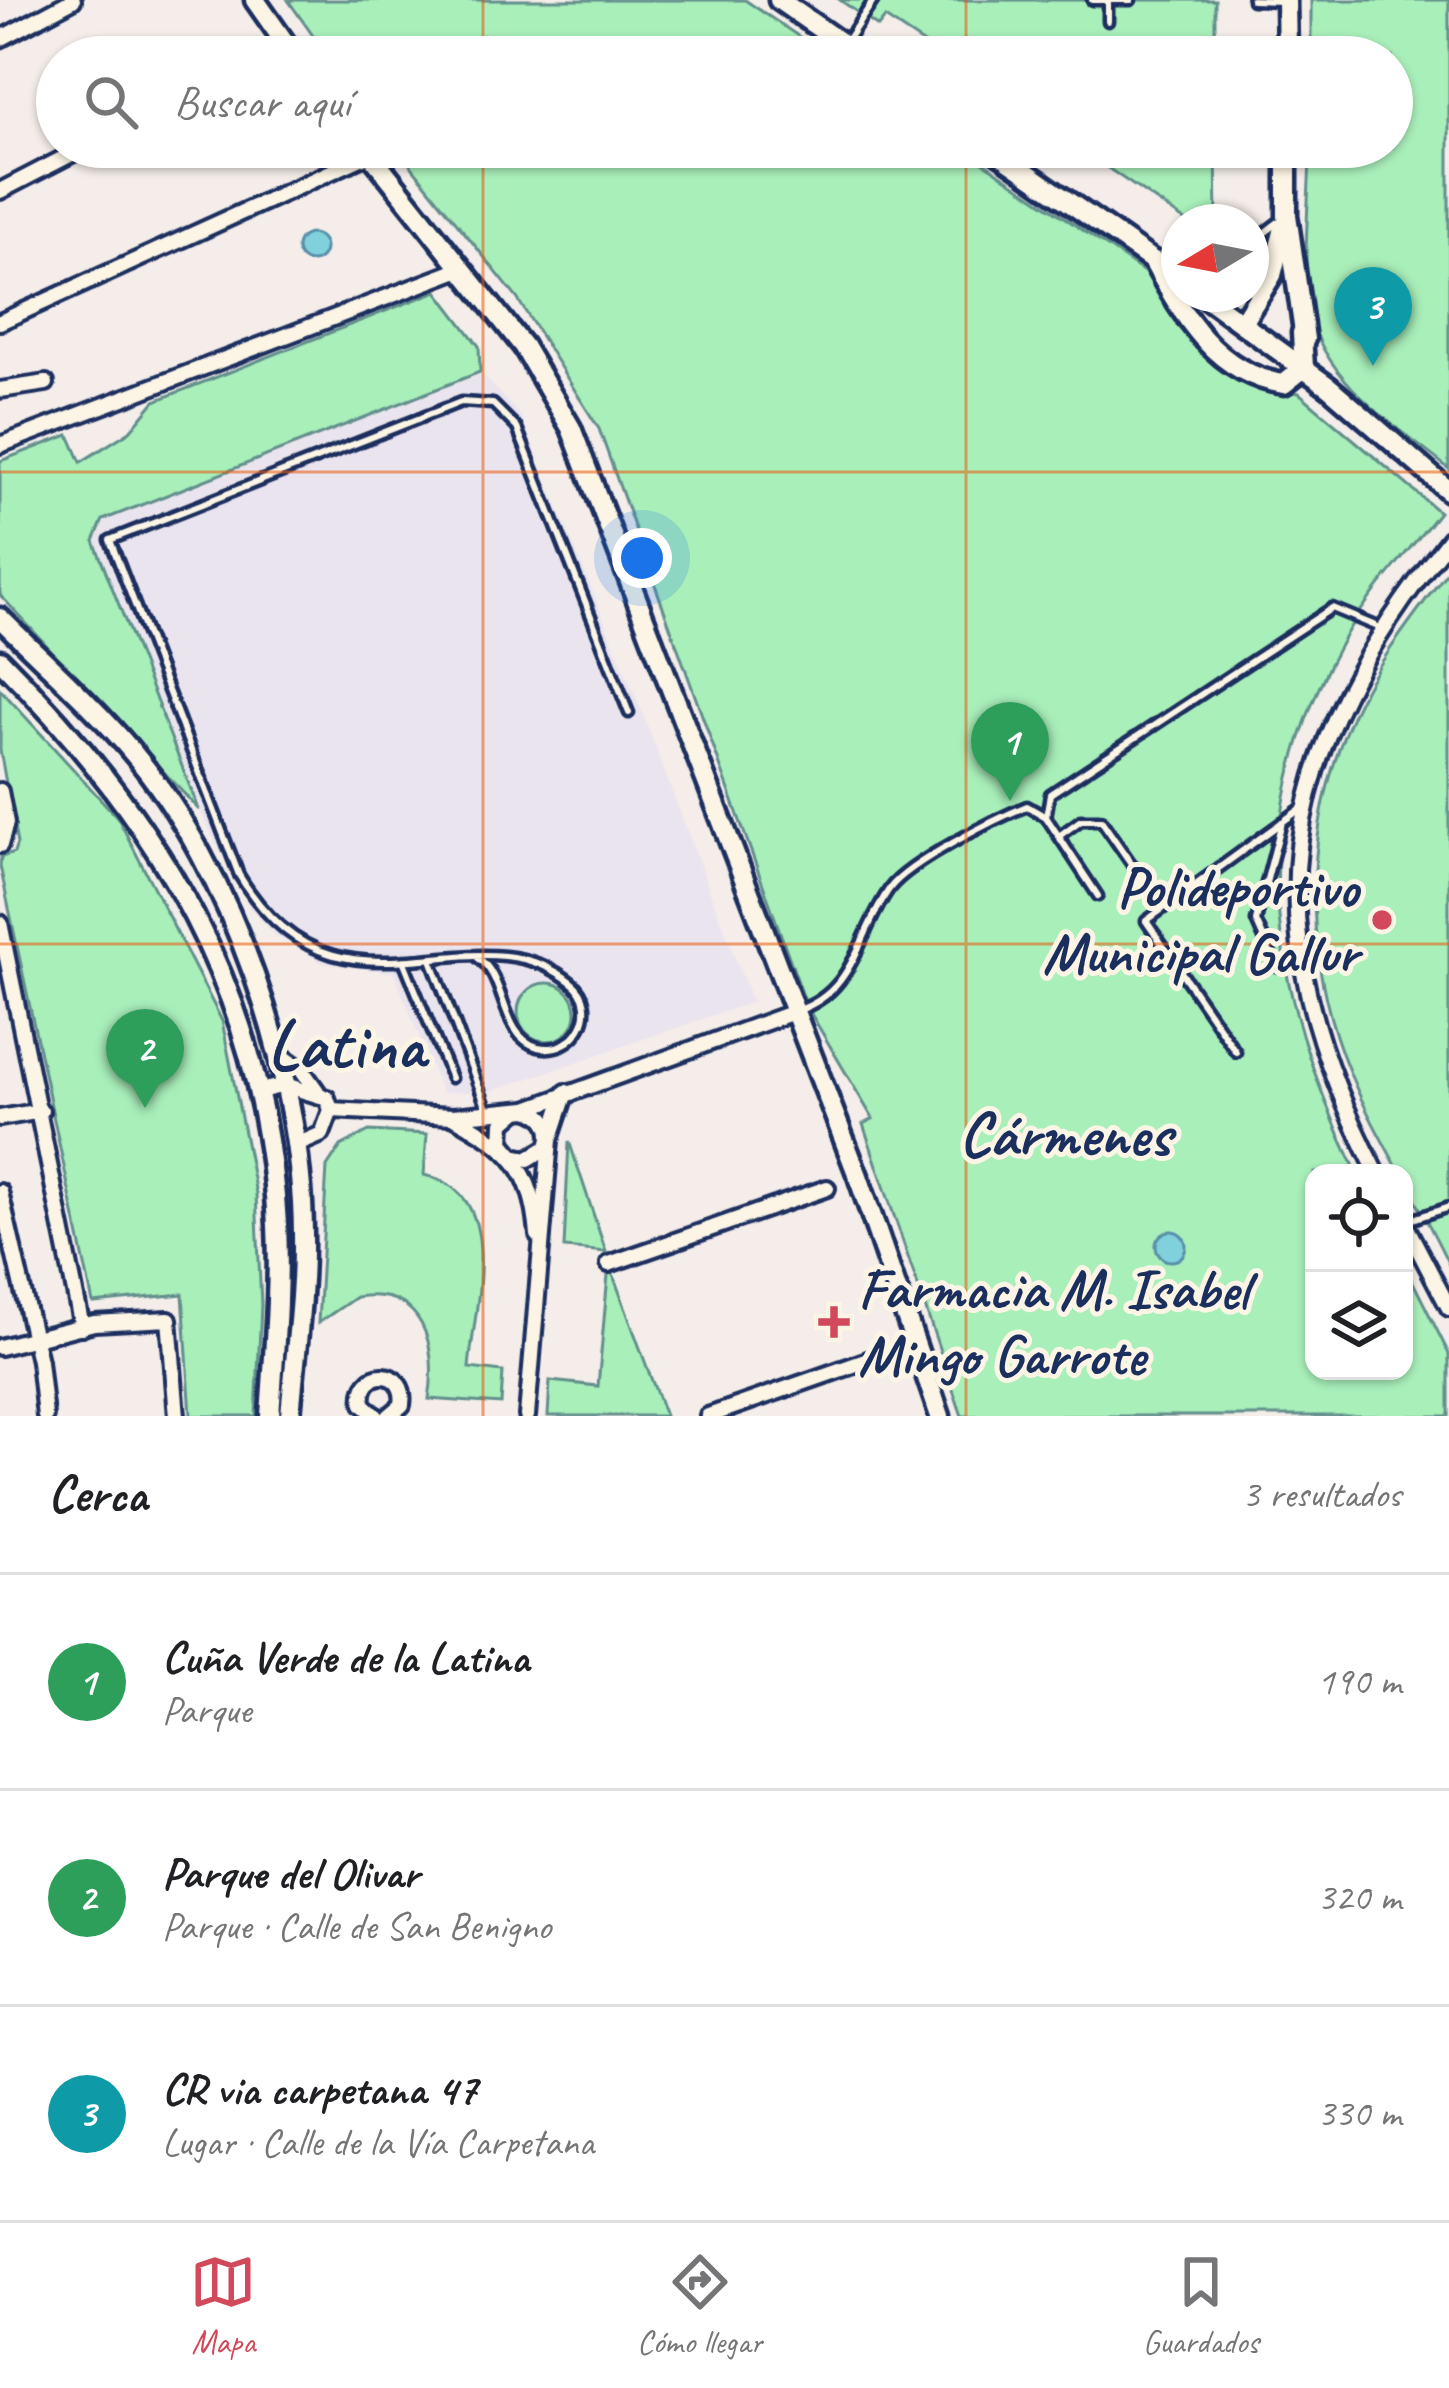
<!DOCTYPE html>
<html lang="es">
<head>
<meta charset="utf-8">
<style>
	body { margin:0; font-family:Caveat,sans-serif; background:#f6f6f6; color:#202124 }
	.controls { position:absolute; right:36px; bottom:36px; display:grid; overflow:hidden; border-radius:24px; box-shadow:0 3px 9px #0004 }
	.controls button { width:108px; height:108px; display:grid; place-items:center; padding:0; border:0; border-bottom:3px solid #e0e0e0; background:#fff; color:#202124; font:60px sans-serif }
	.compass { position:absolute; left:1161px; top:204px; width:108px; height:108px; border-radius:50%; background:#fff; box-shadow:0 3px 9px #0004; rotate:260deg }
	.you { position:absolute; left:642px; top:558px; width:42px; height:42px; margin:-30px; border:9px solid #fff; border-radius:50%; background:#1a73e8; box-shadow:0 0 0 18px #1a73e833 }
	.badge { display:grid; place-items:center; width:78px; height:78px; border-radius:50%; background:#d1495b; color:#fff; font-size:39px; font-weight:700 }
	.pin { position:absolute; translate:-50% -99px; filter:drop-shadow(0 3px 6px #0008) }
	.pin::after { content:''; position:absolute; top:63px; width:42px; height:36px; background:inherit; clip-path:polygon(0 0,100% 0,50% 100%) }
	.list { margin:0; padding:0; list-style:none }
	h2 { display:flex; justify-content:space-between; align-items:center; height:156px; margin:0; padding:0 48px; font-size:51px }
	h2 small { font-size:39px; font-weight:400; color:#757577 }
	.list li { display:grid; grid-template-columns:78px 1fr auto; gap:36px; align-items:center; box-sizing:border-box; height:216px; padding:0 48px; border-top:3px solid #e0e0e0 }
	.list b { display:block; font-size:45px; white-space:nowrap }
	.list p { margin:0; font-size:39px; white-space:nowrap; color:#757577 }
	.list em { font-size:39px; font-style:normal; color:#757577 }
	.icon { flex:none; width:66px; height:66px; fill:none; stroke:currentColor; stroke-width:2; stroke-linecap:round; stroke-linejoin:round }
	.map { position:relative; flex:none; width:1449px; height:1416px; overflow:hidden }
	.search { position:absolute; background:#fff; box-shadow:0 3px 9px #0004; left:36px; right:36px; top:36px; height:132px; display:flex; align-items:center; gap:30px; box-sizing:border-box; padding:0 42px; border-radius:66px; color:#757577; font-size:45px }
	.sheet { height:804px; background:#fff }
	nav { display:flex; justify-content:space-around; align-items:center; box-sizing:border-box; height:168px; border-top:3px solid #e0e0e0; background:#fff; font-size:33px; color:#757577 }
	nav a { display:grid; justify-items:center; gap:6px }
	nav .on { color:#d1495b }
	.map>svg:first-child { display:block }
</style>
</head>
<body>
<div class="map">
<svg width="1449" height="1416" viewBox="0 0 1449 1416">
	<rect width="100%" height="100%" fill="#f4ede9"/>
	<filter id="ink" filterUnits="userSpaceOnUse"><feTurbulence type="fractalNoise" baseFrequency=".00833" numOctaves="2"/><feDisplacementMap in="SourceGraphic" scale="24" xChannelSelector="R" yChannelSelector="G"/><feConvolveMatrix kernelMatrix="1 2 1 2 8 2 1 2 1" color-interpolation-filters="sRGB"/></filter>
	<g filter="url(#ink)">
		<path fill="#eae4ee" d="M480 372 520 415 638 702 752 1002 491 1091 442 1093 394 973 322 963 276 936 249 907 199 810 93 535 103 520Z"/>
		<g fill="#a9efba" stroke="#628f8c" stroke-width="3">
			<path d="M288 0H745L829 57H328Z"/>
			<path d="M840 0H1215V57H944L885 18 878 27Z"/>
			<path d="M1311 0H1449V469C1400 429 1323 381 1310 313 1301 266 1310 197 1310 147H1392V57H1311Z"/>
			<path d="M396 147H961L1147 274 1179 328 1250 385 1299 393 1439 512C1410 550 1374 588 1349 629 1239 818 1267 985 1357 1173H1314V1371H1404V1264L1449 1354V1416H962L863 1124 873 1119 807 1007 599 429 517 298Z"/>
			<path d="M1077 147H1216L1217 222H1187Z"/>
			<path d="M437 291 479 346 480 372 103 520 94 541 199 810 0 595V461L69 435 81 462 130 431 155 401Z"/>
			<path d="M1449 569V1265C1418 1198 1377 1140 1349 1071 1302 957 1302 827 1353 714 1377 661 1415 615 1449 569Z"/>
			<path d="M0 689 118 818 222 1021 256 1194 261 1305 256 1416H191L183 1294 93 1303 0 866 1 857 14 853 17 844 0 750Z"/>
			<circle cx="547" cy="1012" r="29"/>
			<path d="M369 1131 427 1134 424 1175C509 1192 474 1306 469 1368L503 1372 501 1404 429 1399C438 1346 424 1286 356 1297L318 1323 327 1167 341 1146Z"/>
			<path d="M569 1141 606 1252 564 1248Z"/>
			<path d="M609 1264 665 1416H548L550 1381 598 1386Z"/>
		</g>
		<g fill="#81d1dc" stroke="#5890aa" stroke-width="3">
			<circle cx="311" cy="248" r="14"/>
			<circle cx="1171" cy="1246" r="15"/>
		</g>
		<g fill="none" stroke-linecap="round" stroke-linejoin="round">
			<g stroke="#1b2f5e" stroke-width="15">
				<g id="lane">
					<path d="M1092 0H1131"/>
					<path d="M1252 0 1283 1"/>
					<path d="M1108 1V21"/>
					<path d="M846 42 874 0"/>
					<path d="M1251 243 1280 221"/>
					<path d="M1059 836 1081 820H1101L1148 888"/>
					<path d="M1098 896 1046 817 1050 794 1332 608 1383 629"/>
					<path d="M478 958C507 977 500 1037 538 1047 576 1056 603 1007 571 982 472 903 337 1039 239 875L110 540 461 402 493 404 517 428 629 713"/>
					<path d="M431 959 487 1109"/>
					<path d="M404 962 451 1078"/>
					<path d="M1276 966 1256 921 1282 822"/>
					<path d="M796 1011C856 992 857 934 890 888 910 862 995 819 1027 806L1046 817"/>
					<path d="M1236 1052 1146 921 1303 807"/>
					<path d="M1407 1221 1449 1207"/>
				</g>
			</g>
			<g stroke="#1b2f5e" stroke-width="22">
				<g id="street">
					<path d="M0 39 73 0"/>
					<path d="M257 57 285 42"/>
					<path d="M0 191 85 147"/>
					<path d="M0 322 370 154"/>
					<path d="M0 390 46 383"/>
					<path d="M0 445 461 269"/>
					<path d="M0 791 6 823 0 845"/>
					<path d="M0 923 82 1327"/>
					<path d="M278 1053 302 1070 317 1091"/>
					<path d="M260 1091 285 1085 327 1098 331 1110 322 1134 297 1145"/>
					<path d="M331 1110 453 1116 527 1109 794 1012"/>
					<path d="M518 1110 503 1123 502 1143 513 1156 528 1159 548 1147C554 1128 546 1114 527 1109"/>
					<path d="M453 1116C511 1148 532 1168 538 1235"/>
					<path d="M0 1118 41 1111"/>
					<path d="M1377 1173C1248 921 1275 758 1449 539"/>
					<path d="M0 1192 39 1361 45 1416"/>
					<path d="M1404 1222 1449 1308"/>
					<path d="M609 1264 827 1188"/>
					<path d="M0 1347 94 1323 169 1319 177 1416"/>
					<path d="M376 1416 363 1404C358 1366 408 1367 402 1405L389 1416"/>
					<path d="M527 1416 550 1140 566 1092"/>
					<path d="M708 1416 888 1353"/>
				</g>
			</g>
			<g stroke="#1b2f5e" stroke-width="27">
				<g id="secondary">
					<path d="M255 0 295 57"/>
					<path d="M779 0 861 57"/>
					<path d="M1286 0 1287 57"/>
					<path d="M365 147 523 346 571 428 858 1176 940 1416"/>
					<path d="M990 147 1179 279"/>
					<path d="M1287 147V215L1305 339"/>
					<path d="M1153 261C1183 316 1216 374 1284 384L1304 368 1302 333"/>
					<path d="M1201 294 1329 387 1449 491"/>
					<path d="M1242 323 1272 275 1285 224"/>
					<path d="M0 618C43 661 90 702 129 748 233 869 302 1075 303 1233 304 1294 295 1355 290 1416"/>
					<path d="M0 660C160 820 265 995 277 1225 280 1289 274 1353 270 1416"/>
				</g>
			</g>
			<use href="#lane" stroke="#fcf5e5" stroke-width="6"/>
			<use href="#street" stroke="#fcf5e5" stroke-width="14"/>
			<use href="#secondary" stroke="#fcf5e5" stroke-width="18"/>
		</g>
	</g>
	<path fill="none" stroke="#e8590c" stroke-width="3" stroke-opacity="0.55" d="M483 0V57M966 0V57M483 147V1416M966 147V1416M0 472H1449M0 944H1449"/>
	<g fill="#d1495b" stroke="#fcf5e5" stroke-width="4.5">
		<circle cx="1382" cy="920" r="12"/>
		<path d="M828 1304h12v12h12v12h-12v12h-12v-12h-12v-12h12z"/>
	</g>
	<g text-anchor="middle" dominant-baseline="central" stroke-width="10" stroke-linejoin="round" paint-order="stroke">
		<g font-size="57" font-weight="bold" fill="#1b2f5e" stroke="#fcf5e5" text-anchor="end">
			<text x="1358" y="887">Polideportivo<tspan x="1358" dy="66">Municipal Gallur</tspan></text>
			<text x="858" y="1289" text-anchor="start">Farmacia M. Isabel<tspan x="858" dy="66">Mingo Garrote</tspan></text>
		</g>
		<g font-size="63" font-weight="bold" fill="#1b2f5e" stroke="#fcf5e5">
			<text x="1065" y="1134">Cármenes</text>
		</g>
		<g font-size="69" font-weight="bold" fill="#1b2f5e" stroke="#fcf5e5">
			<text x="346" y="1045">Latina</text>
		</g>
	</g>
</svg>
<div class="controls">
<button><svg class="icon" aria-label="locate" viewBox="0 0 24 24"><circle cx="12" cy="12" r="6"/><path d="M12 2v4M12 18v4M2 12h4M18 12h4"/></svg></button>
<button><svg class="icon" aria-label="layers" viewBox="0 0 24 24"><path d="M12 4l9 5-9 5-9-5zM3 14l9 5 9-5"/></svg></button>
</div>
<svg class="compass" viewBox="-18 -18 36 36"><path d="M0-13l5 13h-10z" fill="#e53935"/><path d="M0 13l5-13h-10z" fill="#757577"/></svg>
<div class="you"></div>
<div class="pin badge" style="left:1010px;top:801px;background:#2e9e5b">1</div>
<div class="pin badge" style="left:145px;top:1108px;background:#2e9e5b">2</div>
<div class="pin badge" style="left:1373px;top:366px;background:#0f9aa8">3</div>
<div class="search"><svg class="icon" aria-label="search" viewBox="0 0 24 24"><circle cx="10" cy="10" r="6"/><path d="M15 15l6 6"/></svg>Buscar aquí</div>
</div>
<section class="sheet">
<h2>Cerca<small>3 resultados</small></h2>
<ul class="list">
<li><span class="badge" style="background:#2e9e5b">1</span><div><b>Cuña Verde de la Latina</b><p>Parque</p></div><em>190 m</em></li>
<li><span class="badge" style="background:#2e9e5b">2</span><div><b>Parque del Olivar</b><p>Parque · Calle de San Benigno</p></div><em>320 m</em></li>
<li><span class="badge" style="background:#0f9aa8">3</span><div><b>CR via carpetana 47</b><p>Lugar · Calle de la Vía Carpetana</p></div><em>330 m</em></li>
</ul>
</section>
<nav>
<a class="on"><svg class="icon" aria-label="map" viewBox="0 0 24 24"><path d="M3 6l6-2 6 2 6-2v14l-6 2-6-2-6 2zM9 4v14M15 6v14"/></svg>Mapa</a>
<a><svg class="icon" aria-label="directions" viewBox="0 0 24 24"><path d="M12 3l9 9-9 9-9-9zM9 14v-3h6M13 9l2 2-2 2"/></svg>Cómo llegar</a>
<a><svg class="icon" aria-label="saved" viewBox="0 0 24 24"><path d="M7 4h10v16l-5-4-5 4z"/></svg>Guardados</a>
</nav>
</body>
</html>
